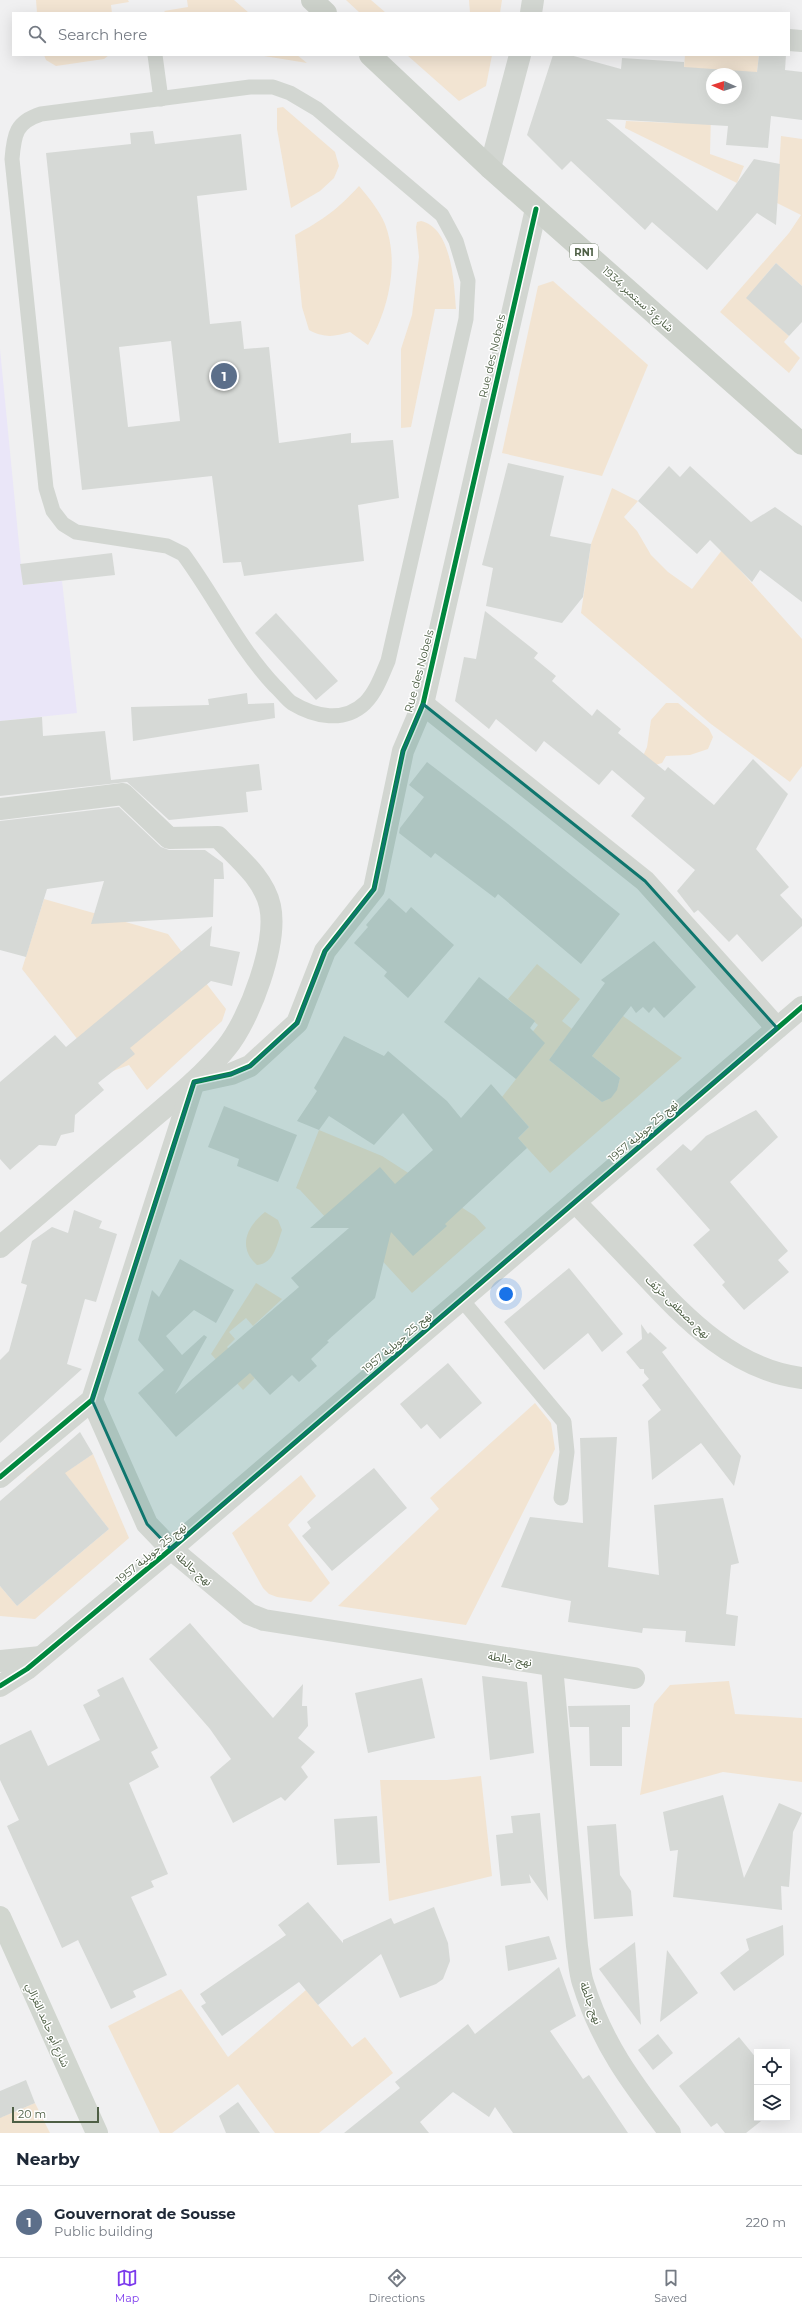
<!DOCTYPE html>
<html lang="en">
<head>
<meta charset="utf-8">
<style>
	body { margin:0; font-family:Montserrat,"Noto Sans Arabic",sans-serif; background:#f2f2f3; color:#1f2937 }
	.controls { position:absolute; right:12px; bottom:12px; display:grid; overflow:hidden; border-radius:0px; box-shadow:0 4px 16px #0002 }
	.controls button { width:36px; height:36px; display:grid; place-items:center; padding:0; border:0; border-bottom:1px solid #e0e1e3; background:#fff; color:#1f2937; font:20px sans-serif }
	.compass { position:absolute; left:706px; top:68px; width:36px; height:36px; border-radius:50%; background:#fff; box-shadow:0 4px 16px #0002; rotate:273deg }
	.scale { position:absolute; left:12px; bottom:10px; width:87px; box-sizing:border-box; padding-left:4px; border:2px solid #4e5f45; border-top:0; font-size:11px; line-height:14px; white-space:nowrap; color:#4e5f45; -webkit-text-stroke:3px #fff; paint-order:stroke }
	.you { position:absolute; left:506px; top:1294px; width:14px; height:14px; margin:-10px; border:3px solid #fff; border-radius:50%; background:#1a73e8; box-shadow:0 0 0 6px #1a73e833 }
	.badge { display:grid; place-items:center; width:26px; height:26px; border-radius:50%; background:#7c3aed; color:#fff; font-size:13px; font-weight:700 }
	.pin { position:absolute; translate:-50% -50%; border:2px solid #fff; box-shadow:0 1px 4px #0006 }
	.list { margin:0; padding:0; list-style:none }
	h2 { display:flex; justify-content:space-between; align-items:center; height:52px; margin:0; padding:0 16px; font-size:17px }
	h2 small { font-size:13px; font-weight:400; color:#747a83 }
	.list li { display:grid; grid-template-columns:26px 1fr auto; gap:12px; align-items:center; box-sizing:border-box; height:72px; padding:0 16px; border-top:1px solid #e0e1e3 }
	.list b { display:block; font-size:15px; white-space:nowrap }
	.list p { margin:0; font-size:13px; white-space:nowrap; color:#747a83 }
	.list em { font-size:13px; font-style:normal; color:#747a83 }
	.icon { flex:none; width:22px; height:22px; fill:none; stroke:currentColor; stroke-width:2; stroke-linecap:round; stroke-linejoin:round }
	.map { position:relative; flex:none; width:802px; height:2133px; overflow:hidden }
	.search { position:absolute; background:#fff; box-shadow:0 4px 16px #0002; left:12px; right:12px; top:12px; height:44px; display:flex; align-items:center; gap:10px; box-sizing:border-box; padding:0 14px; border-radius:0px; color:#747a83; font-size:15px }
	.sheet { height:124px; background:#fff }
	nav { display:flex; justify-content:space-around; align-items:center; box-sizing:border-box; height:56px; border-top:1px solid #e0e1e3; background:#fff; font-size:11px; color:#747a83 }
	nav a { display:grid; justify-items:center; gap:2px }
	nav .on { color:#7c3aed }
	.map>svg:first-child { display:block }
</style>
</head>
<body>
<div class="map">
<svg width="802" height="2133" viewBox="0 0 802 2133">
	<rect width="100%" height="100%" fill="#f0f0f1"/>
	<path fill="#eae6f8" d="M0 349 23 585 62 581 77 713 0 721Z"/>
	<g fill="#f2e4d2">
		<path d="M36 0H128L129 2 111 5 112 13H37Z"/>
		<path d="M187 0H234L249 13H166L164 11 188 7Z"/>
		<path d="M346 0H371L386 13H360Z"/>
		<path d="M469 0H502L500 13H470Z"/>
		<path d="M44 55H109L104 59 56 66 46 60Z"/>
		<path d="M258 55H297L307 63Z"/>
		<path d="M407 55H492L486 86 459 101Z"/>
		<path d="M685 55H759L757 72 712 74 710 154 744 166 737 183 625 128 626 121 674 123 678 80H683Z"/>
		<path d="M283 107 335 152 339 166 334 178 320 191 291 208 277 129V108Z"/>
		<path d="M781 136 802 139V286L776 263 763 278 770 286 754 304 789 336 784 342 800 358 789 373 720 312 789 233 801 215 777 203Z"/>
		<path d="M359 186C369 198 379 210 385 224 400 263 388 311 368 345L350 332C334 337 324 338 309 330L302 307 295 235C323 220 338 209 359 186Z"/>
		<path d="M421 221C452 228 454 283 456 309H435L411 427 401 428V349L412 315 419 257 416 227 417 222Z"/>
		<path d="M553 281 648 365 602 476 502 453 538 286Z"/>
		<path d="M612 488 638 501 624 517 637 531 651 555 668 572 692 589 722 550 802 639V766L790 782 711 724 581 613 591 544Z"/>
		<path d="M666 703H678L709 729 713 737 708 749 690 755 666 756 662 763 652 766 643 756 647 747 651 720Z"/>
		<path d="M44 899 168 934 226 1009 222 1021 147 1090 129 1065 105 1074 22 969Z"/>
		<path d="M537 964 580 999 562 1021 572 1029 549 1060 602 1102C614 1097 617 1091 620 1078L592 1056 623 1016 682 1058 550 1173 518 1138 529 1127 514 1110 498 1102 516 1079 505 1067 538 1025 508 999Z"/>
		<path d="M319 1130 382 1156 475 1216 486 1228 412 1293 352 1228H321L328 1220 300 1190 296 1188Z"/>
		<path d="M265 1212 278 1220 282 1230C277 1244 274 1264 257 1265 237 1247 247 1226 265 1212Z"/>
		<path d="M256 1283 282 1299 253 1326 246 1318 229 1332 235 1339 227 1347 255 1378 243 1390 211 1354Z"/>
		<path d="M535 1403 551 1423 555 1449 466 1625 338 1606 439 1509 430 1498Z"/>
		<path d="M56 1453 69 1470 93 1454 129 1538 35 1619 0 1616V1586L17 1606 109 1529 67 1476 41 1497 26 1478Z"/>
		<path d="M301 1475 316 1496 288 1525 330 1583 311 1602 277 1597 269 1594 263 1588 232 1533Z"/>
		<path d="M729 1681 735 1714 802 1718V1782L723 1772 640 1795 654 1704 670 1685Z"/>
		<path d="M481 1776 492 1876 389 1901 380 1780H447Z"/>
		<path d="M181 1989 228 2057 306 1990 352 2047 365 2037 393 2073 319 2133H275L238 2084 172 2133H160L108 2026Z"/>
		<path d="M35 2103 50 2133H0V2112L2 2117Z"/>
	</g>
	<g fill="#d6d9d6" fill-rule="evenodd">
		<path d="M553 55H570L621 69 622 58 684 62V67L757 72 759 55H786L785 70 802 72V120L771 116 768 148 726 145 728 126 606 119 717 211 754 159 780 164 776 225 757 213 707 270 652 222 645 230 571 161 562 170 527 135ZM712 74H736V98H712Z"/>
		<path d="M153 131 155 144 241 134 247 190 197 196 210 324 241 321 244 349 269 347 279 443 351 433V443L393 440 399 498 358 505 364 561 244 576 241 562 223 563 212 476 82 490 46 153 131 144 130 133ZM171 341 180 421 128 427 119 347Z"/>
		<path d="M776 263 802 286V322L789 336 746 298Z"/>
		<path d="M508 463 564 476 550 536 591 544 583 597 562 623 486 606 493 568 482 565Z"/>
		<path d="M669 466 680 477 690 466 751 522 775 507 802 526V602L760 570 752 582 710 540 697 554 638 501Z"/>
		<path d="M112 553 115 575 23 585 20 564Z"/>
		<path d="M485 611 538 653 534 658 556 676 552 681 592 716 597 709 621 729 618 733 665 771 668 767 714 805 753 759 788 794 756 849 789 887 780 895 802 919V926L762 962 737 934 729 942 698 910 694 913 677 891 695 870 631 816 645 798 612 770 599 785 544 741 536 752 496 719 489 729 455 701 464 657 476 659Z"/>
		<path d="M276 613 338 681 316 700 255 633Z"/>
		<path d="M247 693 248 704 274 703 275 718 133 741 131 707 209 705 208 699Z"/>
		<path d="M42 717 43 736 105 731 111 780 259 764 262 790 246 792 248 812 169 820 127 782 0 796V721Z"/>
		<path d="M427 762 508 824 620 914 581 964 498 894 495 898 435 853 431 858 399 833 400 828 424 797 409 785Z"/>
		<path d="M119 807 161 847 169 850H205L223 863 224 879H214L213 917 91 924 104 881 47 889 26 957 0 950V821Z"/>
		<path d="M389 898 406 913 411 907 454 945 408 998 384 976 387 972 354 943 368 927 366 925Z"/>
		<path d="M212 926 210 946 240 952 232 986 211 981 130 1048 135 1054 98 1083 104 1090 75 1115 74 1132 61 1135 56 1146 39 1145 10 1170 0 1159V1082L55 1035 66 1047Z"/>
		<path d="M654 941 696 987 664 1018 654 1007 649 1013 643 1007 636 1013 631 1006 592 1056 620 1078 617 1090 611 1098 602 1102 549 1060 605 983 601 980Z"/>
		<path d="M479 977 535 1021 530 1028 545 1043 516 1079 444 1022Z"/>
		<path d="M344 1036 384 1056 388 1051 447 1101 461 1118 491 1084 529 1127 518 1138 527 1148 445 1224 447 1226 413 1256 391 1232 375 1298 327 1341 329 1342 311 1359 317 1366 299 1382 292 1375 270 1395 250 1373 176 1437 138 1393 164 1370 138 1340 152 1290 159 1297 180 1259 234 1290 216 1323 194 1310 166 1336 182 1355 204 1335 207 1337 175 1394 299 1287 291 1278 349 1228H310L380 1167 395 1184 433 1150 403 1113 374 1145 329 1116 319 1130 297 1121 317 1091 314 1088Z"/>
		<path d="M224 1106 297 1135 278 1182 237 1166 239 1159 208 1147Z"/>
		<path d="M756 1110 778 1137 730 1182 788 1251 778 1260 789 1272 744 1310 722 1285 725 1282 693 1245 710 1230 656 1169 683 1144 691 1151 706 1136Z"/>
		<path d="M74 1210 102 1221 99 1228 117 1234 96 1302 85 1299 67 1364 82 1369 0 1443V1360L9 1351 27 1285 21 1283 32 1241 52 1227 68 1233Z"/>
		<path d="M569 1268 623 1334 602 1352 588 1333 544 1370 504 1322Z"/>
		<path d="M641 1324 648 1334 650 1332 667 1348 662 1352 741 1456 734 1486 701 1443 652 1480 648 1421 661 1410 642 1385 649 1379 644 1373V1369H640L626 1352 642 1339Z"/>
		<path d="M448 1363 482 1403 440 1439 427 1424 421 1429 400 1404Z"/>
		<path d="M80 1432 93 1454 65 1473 109 1529 17 1606 0 1586V1501Z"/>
		<path d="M617 1437 608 1567 659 1575 654 1505 723 1498 739 1563 731 1565 726 1614 738 1616 735 1646 685 1642 686 1631 643 1628 642 1633 568 1622 571 1601 501 1587 530 1517 583 1523 580 1438Z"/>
		<path d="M374 1468 407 1508 332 1571 302 1536 311 1528 307 1522Z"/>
		<path d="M190 1623 273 1718 303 1684 302 1706H307L308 1726 298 1738 315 1752 301 1767 308 1777 285 1801 281 1797 233 1823 210 1777 231 1759 210 1729 149 1659Z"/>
		<path d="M482 1676 527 1682 534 1753 490 1760Z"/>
		<path d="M123 1677 158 1748 151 1752 159 1767 129 1783 168 1874 151 1881 154 1887 131 1897 167 1975 133 1991 136 1997 111 2009 78 1940 62 1948 7 1826 19 1820 0 1780V1745L31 1730 48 1766 100 1740 83 1705 100 1696 97 1690Z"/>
		<path d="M422 1678 435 1738 368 1753 355 1693Z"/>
		<path d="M630 1705V1727H622V1766H590L589 1727H570L568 1706Z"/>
		<path d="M723 1795 744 1878 779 1803 802 1813 793 1832 789 1887 781 1886 782 1910 673 1897 678 1850 670 1851 663 1812Z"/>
		<path d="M540 1813 548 1901 529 1874 531 1883 501 1886 496 1835 513 1833 511 1816Z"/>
		<path d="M377 1816 380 1863 337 1865 334 1819Z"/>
		<path d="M616 1824 620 1875 631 1891 633 1916 594 1919 587 1826Z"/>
		<path d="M308 1902 343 1943V1940L391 1918 394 1924 434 1907 448 1943 450 1961 443 1979 436 1984 400 1998 381 1954 318 2005 299 1982 222 2036 201 2006 206 2003 200 1994 286 1935 278 1925Z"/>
		<path d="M783 1925 784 1955 734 1991 720 1973 749 1950 746 1939Z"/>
		<path d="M549 1936 557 1959 508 1971 505 1946Z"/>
		<path d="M635 1942 641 2025 599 1969Z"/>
		<path d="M667 1950 698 1993 660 2022Z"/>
		<path d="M559 1967 576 2016 550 2031 583 2079 589 2075 628 2133H513L495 2107 489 2117 453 2092 420 2122 429 2133H344L400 2088 395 2082 468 2024 475 2034Z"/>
		<path d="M658 2034 673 2053 653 2070 638 2050Z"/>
		<path d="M739 2037 757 2059V2118H765L746 2133H725L717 2123 711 2127 679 2086Z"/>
		<path d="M26 2080 35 2103 0 2118V2091Z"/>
		<path d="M238 2102 260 2133H226L219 2116Z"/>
	</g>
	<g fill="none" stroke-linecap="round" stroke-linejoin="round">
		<g stroke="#d2d6d1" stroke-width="15">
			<path d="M155 55 161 99"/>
			<path d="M250 87H273L290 93 317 109 442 215 456 241 468 281 466 319 388 661C382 675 376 692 365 703 344 723 315 717 292 703 286 699 281 691 275 686 238 647 215 597 183 554L167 546 76 532 63 524 53 511 46 488 12 159C14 134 16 122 41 114Z"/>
			<path d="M462 1300 564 1422 567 1452 561 1498"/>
		</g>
		<g stroke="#d2d6d1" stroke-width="22">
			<path d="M531 13 533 0"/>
			<path d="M789 40 802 41"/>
			<path d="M490 168 520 55"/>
			<path d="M423 704 645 881 777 1028"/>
			<path d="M0 809 123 794 169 838 218 837C237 857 264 878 270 906 278 943 250 1019 226 1048 200 1080 167 1105 136 1132 90 1170 45 1209 0 1247"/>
			<path d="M575 1202C598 1226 620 1249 643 1273 687 1320 735 1370 802 1378"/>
			<path d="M92 1400 147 1524 171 1549 249 1614 264 1620 634 1678"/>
			<path d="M0 1477 92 1400 194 1082 231 1074 250 1066 297 1023 325 951 374 889 403 751 423 704 536 209"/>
			<path d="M0 1661 41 1657"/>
			<path d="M552 1666 577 1946C579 1958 579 1971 583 1983 602 2044 632 2083 670 2133"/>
			<path d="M0 1686 27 1669 171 1549 802 1007"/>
		</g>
		<path stroke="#d1d6cf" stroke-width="22" d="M0 1917 97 2133"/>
		<g stroke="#ccd1ca" stroke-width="22">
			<path d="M312 0 326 13"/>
			<path d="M370 55 490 168 802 444"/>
		</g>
		<g stroke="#fff" stroke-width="8">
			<g id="cycleway">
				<path d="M0 1477 92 1400 194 1082 231 1074 250 1066 297 1023 325 951 374 889 403 751 423 704 536 209"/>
				<path d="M0 1686 27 1669 171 1549 802 1007"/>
			</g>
		</g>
		<use href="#cycleway" stroke="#00873e" stroke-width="5"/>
	</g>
	<path fill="#0f766e" fill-opacity="0.2" stroke="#0f766e" stroke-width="3" stroke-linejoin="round" d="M423 704 645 881 777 1028 171 1549 147 1524 92 1400 194 1082 231 1074 250 1066 297 1023 325 951 374 889 403 751Z"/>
	<g text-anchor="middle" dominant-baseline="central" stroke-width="3" stroke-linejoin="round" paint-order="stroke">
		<rect fill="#fff" stroke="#838f7d" stroke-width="1" x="570" y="244" width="28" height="16" rx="3"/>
		<g font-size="10" font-weight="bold" fill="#4e5f45">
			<text x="584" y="252">RN1</text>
		</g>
		<g font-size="11" fill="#4e5f45" stroke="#fff">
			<text transform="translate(638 299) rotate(42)">شارع 3 سبتمبر 1934</text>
			<text transform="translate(492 356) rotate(-77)">Rue des Nobels</text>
			<text transform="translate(419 671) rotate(-75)">Rue des Nobels</text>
			<text transform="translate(643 1131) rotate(-41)">نهج 25 جويلية 1957</text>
			<text transform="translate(678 1307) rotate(44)">نهج مصطفى خريّف</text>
			<text transform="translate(397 1342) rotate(-41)">نهج 25 جويلية 1957</text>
			<text transform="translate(151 1553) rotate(-40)">نهج 25 جويلية 1957</text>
			<text transform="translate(194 1569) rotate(41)">نهج جالطة</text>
			<text transform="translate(510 1659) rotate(9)">نهج جالطة</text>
			<text transform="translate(591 2003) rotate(70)">نهج جالطة</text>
			<text transform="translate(48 2025) rotate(66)">شارع أبو حامد الغزالي</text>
		</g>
	</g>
</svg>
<div class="controls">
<button><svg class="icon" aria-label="locate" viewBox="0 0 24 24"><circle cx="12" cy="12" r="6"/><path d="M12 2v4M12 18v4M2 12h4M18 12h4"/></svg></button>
<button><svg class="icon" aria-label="layers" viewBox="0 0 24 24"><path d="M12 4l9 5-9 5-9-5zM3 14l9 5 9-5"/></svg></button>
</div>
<svg class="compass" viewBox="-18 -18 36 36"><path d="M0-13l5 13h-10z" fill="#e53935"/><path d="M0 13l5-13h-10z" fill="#747a83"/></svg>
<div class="scale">20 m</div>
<div class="you"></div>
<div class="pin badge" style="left:224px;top:376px;background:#5c6f8a">1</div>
<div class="search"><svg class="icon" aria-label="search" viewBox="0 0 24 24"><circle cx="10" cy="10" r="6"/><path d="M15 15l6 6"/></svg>Search here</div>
</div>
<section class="sheet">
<h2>Nearby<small></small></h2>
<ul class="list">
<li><span class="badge" style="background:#5c6f8a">1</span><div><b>Gouvernorat de Sousse</b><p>Public building</p></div><em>220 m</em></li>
</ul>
</section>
<nav>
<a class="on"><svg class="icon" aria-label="map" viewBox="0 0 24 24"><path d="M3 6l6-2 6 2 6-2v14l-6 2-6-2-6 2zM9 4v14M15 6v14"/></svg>Map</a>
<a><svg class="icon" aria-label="directions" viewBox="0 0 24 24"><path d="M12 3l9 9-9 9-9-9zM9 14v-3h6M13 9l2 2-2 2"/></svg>Directions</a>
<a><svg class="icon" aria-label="saved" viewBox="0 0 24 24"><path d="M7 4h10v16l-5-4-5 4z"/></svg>Saved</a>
</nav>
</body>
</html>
